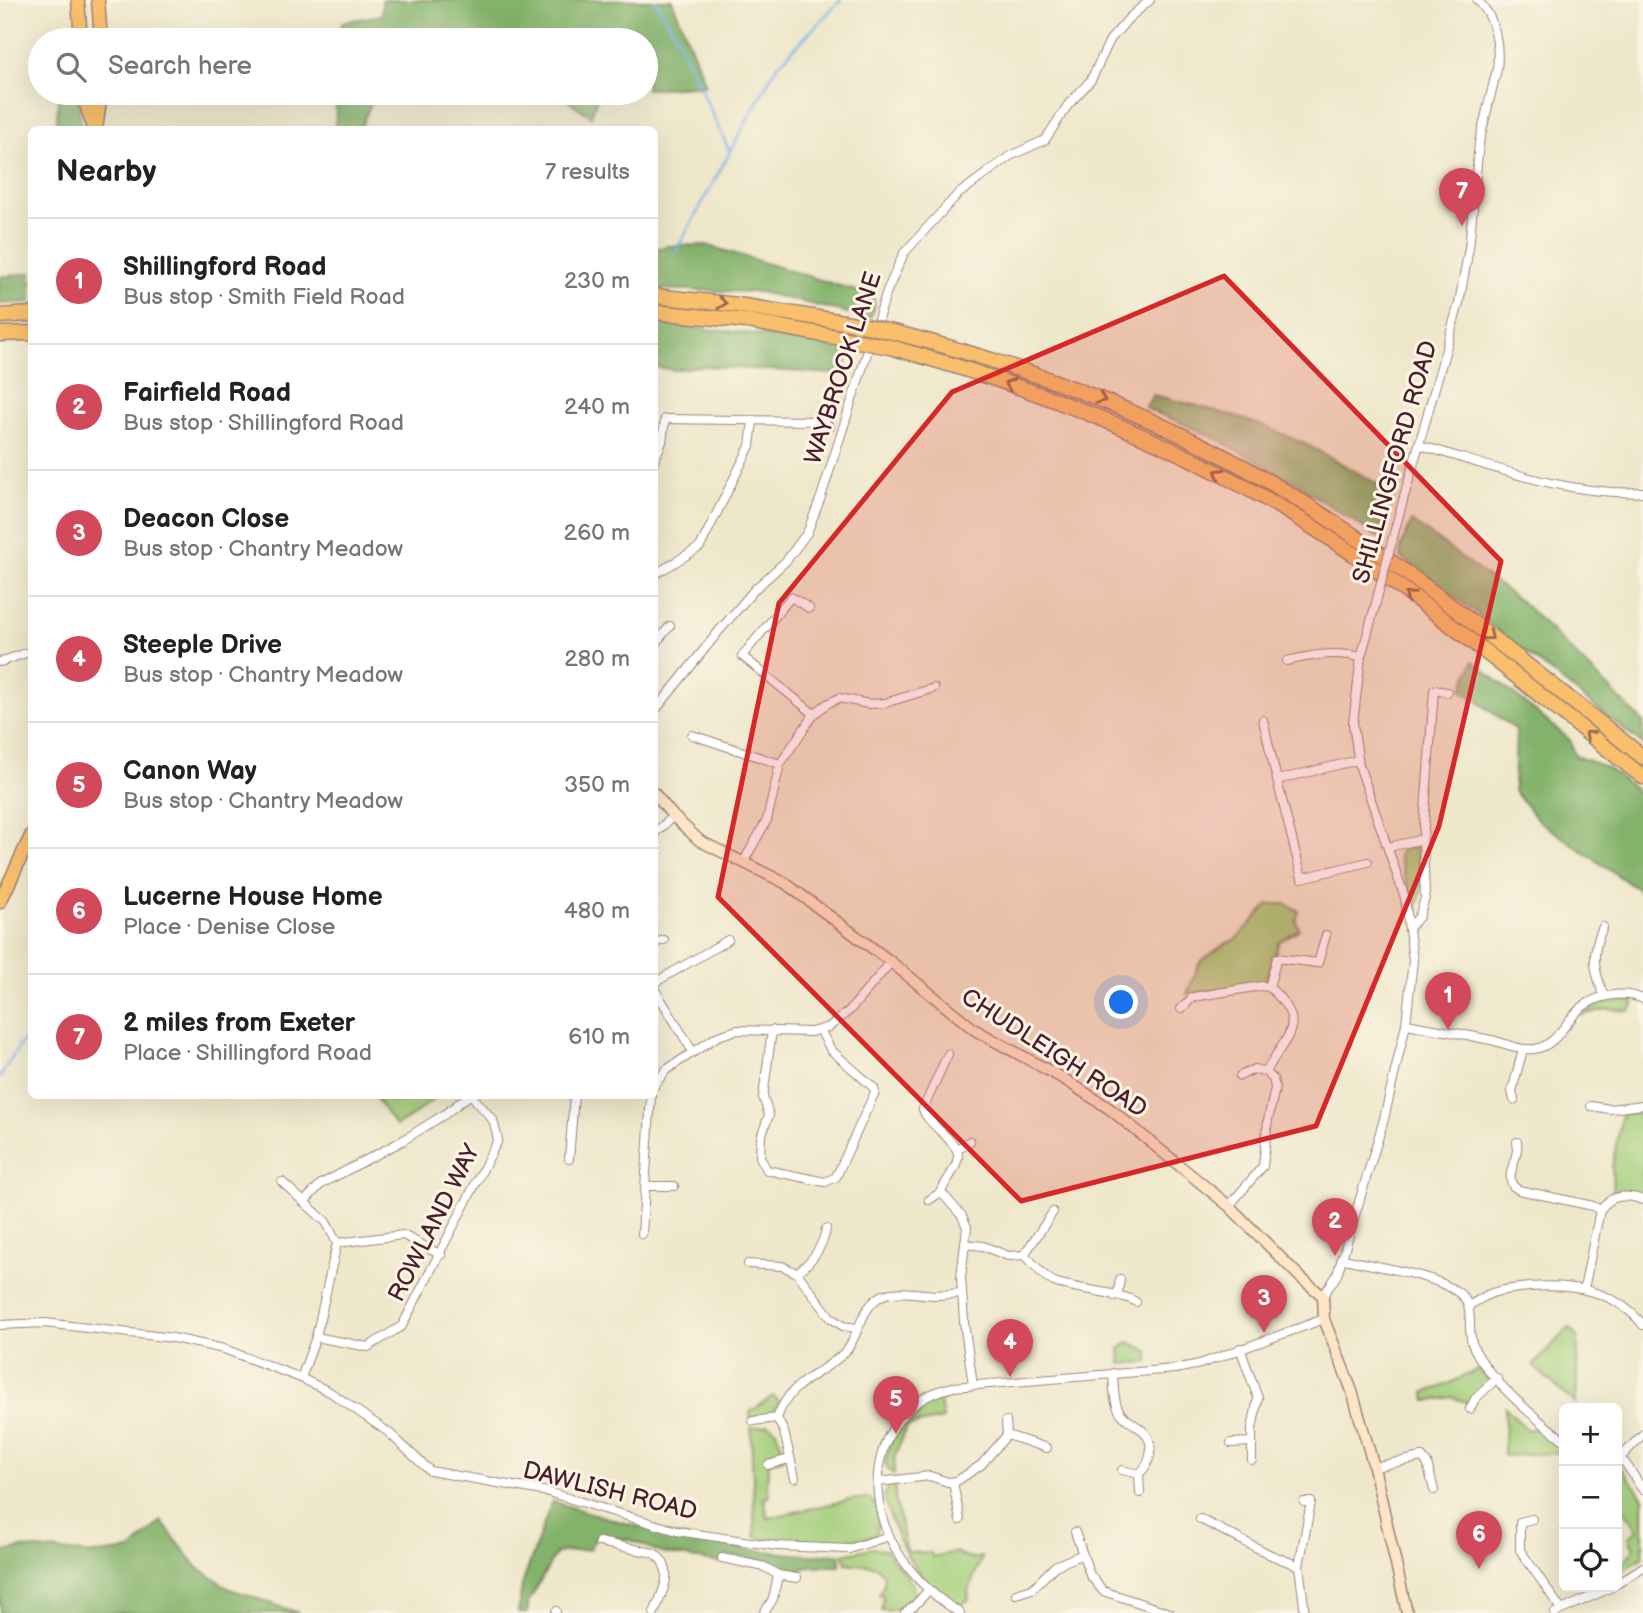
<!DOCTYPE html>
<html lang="en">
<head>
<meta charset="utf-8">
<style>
	body { margin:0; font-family:"Balsamiq Sans",sans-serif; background:#f2f2f2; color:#222 }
	.controls { position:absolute; right:21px; bottom:21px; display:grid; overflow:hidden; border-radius:10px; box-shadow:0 7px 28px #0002 }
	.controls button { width:63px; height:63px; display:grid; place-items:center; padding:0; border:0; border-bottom:2px solid #e0e0e0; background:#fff; color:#222; font:35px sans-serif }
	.you { position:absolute; left:1122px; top:1003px; width:24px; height:24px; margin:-18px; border:5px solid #fff; border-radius:50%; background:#1a73e8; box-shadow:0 0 0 10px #1a73e833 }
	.badge { display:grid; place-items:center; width:46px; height:46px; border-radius:50%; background:#d1495b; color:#fff; font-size:23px; font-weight:700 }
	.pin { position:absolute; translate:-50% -58px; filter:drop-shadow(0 2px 4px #0008) }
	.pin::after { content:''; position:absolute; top:37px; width:24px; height:21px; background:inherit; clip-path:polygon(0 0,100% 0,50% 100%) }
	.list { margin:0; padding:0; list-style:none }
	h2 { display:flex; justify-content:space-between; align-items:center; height:91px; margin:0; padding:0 28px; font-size:30px }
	h2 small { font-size:23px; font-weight:400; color:#767676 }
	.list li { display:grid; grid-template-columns:46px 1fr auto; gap:21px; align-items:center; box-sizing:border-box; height:126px; padding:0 28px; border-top:2px solid #e0e0e0 }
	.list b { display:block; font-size:26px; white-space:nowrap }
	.list p { margin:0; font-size:23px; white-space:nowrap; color:#767676 }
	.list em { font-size:23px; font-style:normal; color:#767676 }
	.icon { flex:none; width:38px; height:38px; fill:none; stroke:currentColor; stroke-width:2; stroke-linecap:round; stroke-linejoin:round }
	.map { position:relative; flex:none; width:1643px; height:1613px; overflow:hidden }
	.search { position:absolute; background:#fff; box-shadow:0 7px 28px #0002; left:28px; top:28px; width:630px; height:77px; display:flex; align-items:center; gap:18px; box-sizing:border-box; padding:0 24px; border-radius:38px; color:#767676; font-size:26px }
	.panel { position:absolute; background:#fff; box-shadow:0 7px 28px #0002; left:28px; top:126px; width:630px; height:973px; border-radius:10px }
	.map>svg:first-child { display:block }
</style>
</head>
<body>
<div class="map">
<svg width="1643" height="1613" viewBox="0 0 1643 1613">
	<rect width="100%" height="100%" fill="#fcf5e5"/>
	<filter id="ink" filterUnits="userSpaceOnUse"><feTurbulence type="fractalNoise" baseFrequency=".0143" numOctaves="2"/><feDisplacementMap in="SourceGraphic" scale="14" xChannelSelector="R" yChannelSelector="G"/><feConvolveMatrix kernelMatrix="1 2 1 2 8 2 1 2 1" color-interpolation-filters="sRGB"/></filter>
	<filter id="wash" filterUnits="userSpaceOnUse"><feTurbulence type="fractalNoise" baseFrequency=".00686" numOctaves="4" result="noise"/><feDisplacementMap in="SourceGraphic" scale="28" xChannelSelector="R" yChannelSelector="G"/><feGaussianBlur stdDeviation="1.57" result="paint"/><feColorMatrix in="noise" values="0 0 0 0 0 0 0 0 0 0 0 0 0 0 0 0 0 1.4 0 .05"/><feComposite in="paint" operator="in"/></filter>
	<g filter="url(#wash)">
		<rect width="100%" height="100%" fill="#eee7ca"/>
		<g fill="#a4cf7b" stroke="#777753" stroke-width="2">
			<path d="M1407 848H1416C1423 866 1424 893 1415 910L1399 858 1400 851Z"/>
			<path d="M1273 904H1286L1299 911 1296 921 1299 929 1279 942 1266 982 1187 994 1200 962 1225 944 1237 939 1268 905Z"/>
			<path d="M1633 1001 1634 1004 1629 1011 1607 1009 1581 1015C1601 1002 1609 1000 1633 1001Z"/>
			<path d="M374 1096H437L412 1116 396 1126Z"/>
			<path d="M1622 1113H1639L1643 1119V1196L1635 1193H1613L1612 1167Z"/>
			<path d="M1569 1327 1578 1338 1576 1404 1533 1366Z"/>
			<path d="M1129 1342 1149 1351 1148 1362 1121 1364 1120 1349Z"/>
			<path d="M1479 1369 1490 1382 1469 1403 1452 1397 1426 1401 1425 1392C1445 1388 1461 1377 1479 1369Z"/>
			<path d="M957 1392 940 1402 943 1419 907 1426 895 1456 894 1474C883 1468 885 1461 888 1451 896 1419 926 1397 957 1392Z"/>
			<path d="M773 1396 780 1403C772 1415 763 1416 750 1419V1412Z"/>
			<path d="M1505 1407 1527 1430 1538 1428 1564 1448V1452L1504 1456Z"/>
			<path d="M769 1425 776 1430 784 1454 783 1458 769 1463 767 1482 769 1497 764 1498 768 1518 853 1499H870C880 1507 879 1525 875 1536 840 1544 790 1545 755 1537L751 1428Z"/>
			<path d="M1617 1462 1643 1498V1557L1622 1570 1620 1567 1634 1549 1629 1537 1638 1530 1617 1500Z"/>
			<path d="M890 1485H895V1498L907 1552 931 1553 932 1557 955 1552 970 1559 982 1557 968 1592 969 1599 958 1607C916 1583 895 1541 884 1495Z"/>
			<path d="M872 1548 886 1550 912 1583 915 1593 914 1597C906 1606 893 1613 881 1610L883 1596 879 1594 884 1584V1575L876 1566 846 1563 843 1554Z"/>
		</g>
		<g fill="#83b26b" stroke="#66684b" stroke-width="2">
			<path d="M382 0H672L706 85 646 89V40H341L342 22 382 15Z"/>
			<path d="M59 93H78L81 129H56Z"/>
			<path d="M337 93H385L371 103 360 129H335Z"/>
			<path d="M556 93H599L591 116Z"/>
			<path d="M706 245 873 296 875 305 870 318 760 292 655 289V249L668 246Z"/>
			<path d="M31 273V302L0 304V277Z"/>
			<path d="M655 324 765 335 850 350 845 366 837 374 701 366 674 370 655 367Z"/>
			<path d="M1153 395C1189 404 1227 412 1263 426 1308 442 1350 469 1393 493L1378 537 1271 468 1207 434 1145 408Z"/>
			<path d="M1412 521 1524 604 1643 722V745L1477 614 1400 557 1401 546Z"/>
			<path d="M1473 661 1570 740 1575 756 1606 767 1643 795V893L1539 821 1514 791 1516 730 1462 690Z"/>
			<path d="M552 1501C616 1522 681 1540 749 1549 779 1553 809 1557 840 1554V1566H810L795 1572 755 1560 726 1555 720 1563 662 1553 631 1540 597 1536 589 1549 556 1553 528 1603V1613H518L522 1585Z"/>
			<path d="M161 1521 198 1568 230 1589 299 1613H0V1553L22 1548 98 1554 131 1550Z"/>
		</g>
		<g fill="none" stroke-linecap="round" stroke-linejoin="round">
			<g stroke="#7db3eb" stroke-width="2.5">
				<path d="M655 0 674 31 729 150"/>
				<path d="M675 253 776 67 841 0"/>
				<path d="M0 1077 21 1043 32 1034"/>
			</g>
		</g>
	</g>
	<g filter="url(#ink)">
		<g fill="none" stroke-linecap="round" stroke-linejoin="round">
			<g stroke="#9c837a" stroke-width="10">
				<g id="street">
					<path d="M1419 445C1489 465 1569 497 1643 492"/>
					<path d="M654 461 662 442 665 419 816 421 825 423 830 427"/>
					<path d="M1397 522 1459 303 1469 248 1479 143 1497 69C1500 46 1495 15 1477 0"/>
					<path d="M654 575 700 547 750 446 753 422"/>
					<path d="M809 608 791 597 742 656 814 714"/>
					<path d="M654 645 670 626"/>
					<path d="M1287 661C1312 655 1335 651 1361 657"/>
					<path d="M0 662 32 651"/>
					<path d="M654 712 719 631 755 589 786 561 807 533 821 497 887 291 904 253 957 195 1010 156 1045 140 1068 105 1091 80 1110 40 1129 18 1150 0"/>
					<path d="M1263 720 1277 780"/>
					<path d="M692 735 780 764"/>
					<path d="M1358 760 1277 780 1302 878 1368 862"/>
					<path d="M654 834 673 816"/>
					<path d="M1389 847 1423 839"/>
					<path d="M744 861 767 820 780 764 814 714 827 704 839 698 869 704 885 703 934 688"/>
					<path d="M1603 927C1590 954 1594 969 1604 997"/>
					<path d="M1409 928 1419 917 1425 898 1423 839 1434 690 1447 692"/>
					<path d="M654 943 664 940"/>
					<path d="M654 983 728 940"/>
					<path d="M1269 987 1277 958 1318 963 1326 935"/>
					<path d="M654 988 693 1052"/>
					<path d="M1181 1009 1193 997 1261 986 1269 987C1310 1024 1287 1033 1266 1072L1273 1079 1275 1088 1268 1120 1263 1166 1229 1206"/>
					<path d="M1406 1024C1434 1029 1463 1034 1491 1040 1506 1043 1523 1053 1539 1048 1559 1042 1566 1020 1581 1008 1598 994 1624 991 1643 999"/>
					<path d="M772 1030 763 1097 769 1115 761 1137 760 1157 767 1170 825 1182 836 1177 875 1092 874 1088 831 1050 820 1030"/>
					<path d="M948 1054 923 1109C928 1126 960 1142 958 1157 956 1171 945 1181 941 1192L962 1216 967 1227 961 1277 964 1322 973 1385"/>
					<path d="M1240 1076 1254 1069 1266 1072"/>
					<path d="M654 1086 666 1070 718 1036 737 1030 811 1032 829 1027 850 1010 891 962"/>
					<path d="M1514 1100 1512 1091 1523 1049"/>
					<path d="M1591 1106 1610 1109 1643 1105"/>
					<path d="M1517 1142C1520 1158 1505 1172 1513 1186L1519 1190 1593 1206 1600 1210"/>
					<path d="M957 1149 970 1141"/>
					<path d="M569 1159 574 1096"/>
					<path d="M282 1182 326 1222 337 1243 316 1337 301 1378"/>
					<path d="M647 1186H674"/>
					<path d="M929 1200 941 1192"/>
					<path d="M304 1202 321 1184 402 1141 445 1114 468 1096"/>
					<path d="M642 1234 651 1096"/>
					<path d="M337 1243 403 1235 441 1255"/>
					<path d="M965 1244 983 1246 1008 1256 1024 1255"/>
					<path d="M1024 1255C1035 1263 1041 1276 1054 1282 1072 1289 1125 1293 1136 1302"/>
					<path d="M1024 1255 1053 1212"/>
					<path d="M1341 1258C1374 1267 1432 1273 1459 1293 1477 1307 1465 1331 1474 1348 1490 1381 1535 1418 1564 1440"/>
					<path d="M748 1264 782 1266 797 1273 831 1318 843 1326 856 1328"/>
					<path d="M797 1273C811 1262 823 1247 826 1229"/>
					<path d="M1584 1289 1600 1210C1611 1194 1626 1194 1643 1200"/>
					<path d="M1114 1296 1118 1292 1120 1279"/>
					<path d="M1323 1296 1337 1275 1384 1119 1406 1024 1413 960 1405 898 1359 765 1353 723 1361 657 1374 610"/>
					<path d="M1468 1306C1476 1302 1484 1296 1492 1293 1504 1289 1517 1288 1530 1287 1573 1284 1615 1290 1643 1325"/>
					<path d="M0 1325 45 1323 173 1338 224 1349 301 1378 330 1392 388 1432 430 1471 548 1492 677 1531 777 1546 849 1549 889 1536"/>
					<path d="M316 1337 368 1347 402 1326 498 1140 493 1120 472 1096"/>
					<path d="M1240 1348 1258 1398 1252 1429V1460"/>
					<path d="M1113 1373C1114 1385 1113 1401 1120 1412 1126 1421 1138 1425 1145 1433 1156 1446 1150 1464 1139 1474L1140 1493"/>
					<path d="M1470 1409 1475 1399 1497 1378"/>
					<path d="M777 1418 784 1432 795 1478"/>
					<path d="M753 1421 777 1418C791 1378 822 1376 846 1351 859 1337 861 1302 886 1294 901 1290 919 1294 934 1295 943 1295 952 1294 961 1293"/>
					<path d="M1006 1421 1007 1435"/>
					<path d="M1231 1443 1252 1442"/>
					<path d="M1617 1456 1626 1464 1643 1490"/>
					<path d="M1620 1458 1643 1434"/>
					<path d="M768 1465 789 1459"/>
					<path d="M1374 1467 1422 1457 1427 1463 1434 1490"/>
					<path d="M1122 1470 1139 1474"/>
					<path d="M878 1482 930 1476 948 1482 957 1481 981 1465 1007 1435 1047 1448"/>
					<path d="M953 1482 960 1520"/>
					<path d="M1304 1502H1311L1299 1566 1305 1613"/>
					<path d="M1200 1519 1271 1555 1299 1566"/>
					<path d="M1532 1519 1520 1522V1550L1561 1609"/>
					<path d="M1075 1532 1090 1575 1103 1591 1170 1613"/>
					<path d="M599 1542 654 1553C677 1570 662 1592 654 1613"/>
					<path d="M722 1558 765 1567 778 1575 773 1599 764 1613"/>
					<path d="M778 1575 797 1578"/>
					<path d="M1617 1584 1643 1567"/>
					<path d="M1016 1594 1032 1589 1055 1566 1083 1554"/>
					<path d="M556 1613V1611"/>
					<path d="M905 1613 914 1606 929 1590"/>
					<path d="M960 1613C931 1595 905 1569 890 1538 861 1478 883 1402 953 1387L1175 1369 1200 1364 1324 1319"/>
					<path d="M1555 1613 1612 1587"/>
				</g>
			</g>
			<g stroke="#9c837a" stroke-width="13">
				<path id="secondary" d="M654 793 673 816 700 841 785 883 891 962 975 1030 1064 1079 1110 1109 1229 1206 1301 1278 1323 1296 1324 1319 1352 1391 1374 1467 1407 1613"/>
			</g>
			<g stroke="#9c837a" stroke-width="15">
				<g id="primary">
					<path d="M78 0 81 40"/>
					<path d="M98 0 101 40"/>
					<path d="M85 93 86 105 94 130"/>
					<path d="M96 130 101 93"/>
					<path d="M0 902 32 834"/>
				</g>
			</g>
			<g stroke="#9c837a" stroke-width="17">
				<g id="highway">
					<path d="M654 296 738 305 862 325"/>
					<path d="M654 312 747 321 858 341"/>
					<path d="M0 316 32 314"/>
					<path d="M897 333C1037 369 1173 421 1296 498 1418 574 1530 668 1643 757"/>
					<path d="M0 334 32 333"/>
					<path d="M890 347C1032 386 1169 439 1295 516 1418 592 1529 688 1643 777"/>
				</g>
			</g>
			<use href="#street" stroke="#fff" stroke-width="8"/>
			<use href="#secondary" stroke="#fde5c5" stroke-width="10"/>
			<use href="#primary" stroke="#f9bf6d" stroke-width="12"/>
			<use href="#highway" stroke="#f9bf6d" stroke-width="14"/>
			<g stroke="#9c837a" stroke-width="10" stroke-linecap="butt">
				<path id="street-bridge" d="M1374 610 1397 522"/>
			</g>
			<g stroke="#9c837a" stroke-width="17" stroke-linecap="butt">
				<g id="highway-bridge">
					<path d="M862 325 897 333"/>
					<path d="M858 341 890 347"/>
				</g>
			</g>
			<use href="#street-bridge" stroke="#fff" stroke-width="8"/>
			<use href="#highway-bridge" stroke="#f9bf6d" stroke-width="14"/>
		</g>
		<defs><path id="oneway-chevron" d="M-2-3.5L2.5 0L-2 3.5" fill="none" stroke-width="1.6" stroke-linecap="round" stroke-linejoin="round" transform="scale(1.75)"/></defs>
		<g stroke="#996749">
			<use href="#oneway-chevron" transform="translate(722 303) rotate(7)"/>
			<use href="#oneway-chevron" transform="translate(1009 384) rotate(-161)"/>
			<use href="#oneway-chevron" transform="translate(1101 399) rotate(23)"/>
			<use href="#oneway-chevron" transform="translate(1219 473) rotate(-150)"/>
			<use href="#oneway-chevron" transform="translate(1409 596) rotate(-143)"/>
			<use href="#oneway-chevron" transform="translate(1489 636) rotate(38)"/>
			<use href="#oneway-chevron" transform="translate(1589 735) rotate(-142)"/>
		</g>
	</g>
	<path fill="#d62828" fill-opacity="0.2" stroke="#d62828" stroke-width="5" stroke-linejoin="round" d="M1224 276 1501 561 1439 826 1316 1126 1021 1201 718 897 779 603 952 392Z"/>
	<g text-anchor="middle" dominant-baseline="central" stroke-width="6" stroke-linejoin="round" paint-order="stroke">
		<g font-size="24" fill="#4a1f2b" stroke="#fcf5e5">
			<text transform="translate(843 368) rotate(-72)">WAYBROOK LANE</text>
			<text transform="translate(1395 462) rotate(-74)">SHILLINGFORD ROAD</text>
			<text transform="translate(1054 1053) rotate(33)">CHUDLEIGH ROAD</text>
			<text transform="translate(434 1223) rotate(-63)">ROWLAND WAY</text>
			<text transform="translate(610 1491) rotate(14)">DAWLISH ROAD</text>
		</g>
	</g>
</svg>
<div class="controls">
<button>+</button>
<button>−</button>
<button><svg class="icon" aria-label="locate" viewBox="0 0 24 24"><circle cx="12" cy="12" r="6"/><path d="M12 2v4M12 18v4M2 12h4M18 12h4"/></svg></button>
</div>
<div class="you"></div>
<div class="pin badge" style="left:1448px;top:1030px">1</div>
<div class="pin badge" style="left:1335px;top:1256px">2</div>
<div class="pin badge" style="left:1264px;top:1333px">3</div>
<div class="pin badge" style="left:1010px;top:1377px">4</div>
<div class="pin badge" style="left:896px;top:1434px">5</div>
<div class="pin badge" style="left:1479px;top:1569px">6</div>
<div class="pin badge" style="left:1462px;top:226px">7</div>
<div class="search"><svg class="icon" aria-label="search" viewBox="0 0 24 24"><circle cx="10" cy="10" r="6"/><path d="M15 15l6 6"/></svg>Search here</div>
<section class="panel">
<h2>Nearby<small>7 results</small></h2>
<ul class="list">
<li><span class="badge">1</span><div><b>Shillingford Road</b><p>Bus stop · Smith Field Road</p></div><em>230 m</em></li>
<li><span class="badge">2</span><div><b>Fairfield Road</b><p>Bus stop · Shillingford Road</p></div><em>240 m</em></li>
<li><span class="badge">3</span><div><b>Deacon Close</b><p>Bus stop · Chantry Meadow</p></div><em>260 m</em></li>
<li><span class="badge">4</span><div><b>Steeple Drive</b><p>Bus stop · Chantry Meadow</p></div><em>280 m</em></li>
<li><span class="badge">5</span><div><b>Canon Way</b><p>Bus stop · Chantry Meadow</p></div><em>350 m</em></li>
<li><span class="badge">6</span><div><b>Lucerne House Home</b><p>Place · Denise Close</p></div><em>480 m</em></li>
<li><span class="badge">7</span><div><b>2 miles from Exeter</b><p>Place · Shillingford Road</p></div><em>610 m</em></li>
</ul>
</section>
</div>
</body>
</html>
